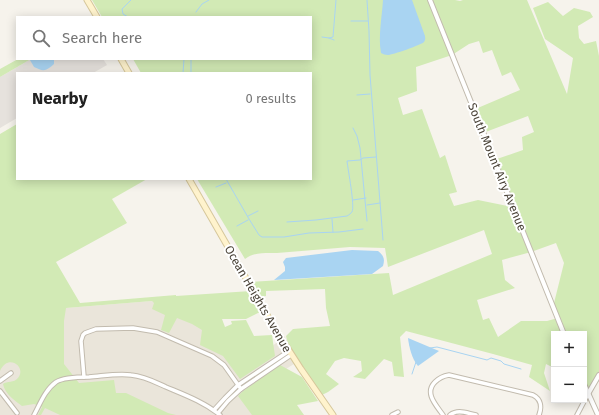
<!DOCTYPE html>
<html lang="en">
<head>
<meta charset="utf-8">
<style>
	body { margin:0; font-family:"Fira Sans",sans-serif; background:#f2f2f2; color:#222 }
	.controls { position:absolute; right:12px; bottom:12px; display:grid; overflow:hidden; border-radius:0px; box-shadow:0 2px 10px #0003 }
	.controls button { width:36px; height:36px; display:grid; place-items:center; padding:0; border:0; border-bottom:1px solid #e0e0e0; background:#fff; color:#222; font:20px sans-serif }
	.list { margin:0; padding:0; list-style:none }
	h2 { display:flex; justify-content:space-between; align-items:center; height:52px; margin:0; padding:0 16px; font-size:17px }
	h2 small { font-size:13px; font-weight:400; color:#767676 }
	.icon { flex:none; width:22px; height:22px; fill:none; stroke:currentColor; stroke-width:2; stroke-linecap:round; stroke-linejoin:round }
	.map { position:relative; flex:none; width:599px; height:415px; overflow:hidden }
	.search { position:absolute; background:#fff; box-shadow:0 2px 10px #0003; left:16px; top:16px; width:296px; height:44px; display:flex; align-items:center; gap:10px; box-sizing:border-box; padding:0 14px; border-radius:0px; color:#767676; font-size:15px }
	.panel { position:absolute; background:#fff; box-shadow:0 2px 10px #0003; left:16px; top:72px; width:296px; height:108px; border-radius:0px }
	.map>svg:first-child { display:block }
</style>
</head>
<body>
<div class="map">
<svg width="599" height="415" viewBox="0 0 599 415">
	<rect width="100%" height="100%" fill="#f6f3ec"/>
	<path fill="#eae5da" d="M0 253 15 309 66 308 152 301 206 330 236 372 279 341 294 364 240 397 253 415H0Z"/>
	<path fill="#e6e2dd" d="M31 59H103L107 65 93 73H17V118L0 128V77Z"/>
	<g fill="#d2eab5" fill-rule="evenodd">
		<path d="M92 0H455L460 1 463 0H527L567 94 573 58 545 39 533 8 548 2 563 16 574 8 590 12 593 17 578 26 579 38 584 44 596 41 599 56V381L585 397 584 394V334H554V368L546 364 544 373 550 391 529 377 532 365 493 354 406 331 400 337 404 377 394 376 392 362 384 359 365 379 353 377 362 371 361 361 344 358 335 361 326 374 339 384 328 392 322 395 288 344 286 336 293 329 330 326 326 308 325 289 266 291V296L259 297 255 288 252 282 389 273 393 295 492 254 484 230 388 267 385 248 350 247 277 253C266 253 254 252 245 259L197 179H311V73H141L133 59H311V17H102ZM479 41 483 53 492 50 502 76 511 72 520 90 473 110 483 133 528 116 534 132 522 137 523 150 494 160 513 207 478 200 454 206 449 194 457 192 445 155 440 158 422 109 403 115 398 98 417 91 416 67 452 55 469 44ZM556 243 564 263 553 307 558 318 547 321H521L498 337 489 318 483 320 477 300 515 288 505 280 502 260 531 252Z"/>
		<path d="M18 59H31L0 77V69Z"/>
		<path d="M17 124V179H147L112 199 127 223 56 262 80 303 176 295V296L251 291 262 311 246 319H222L225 327 232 324 231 321 246 320 254 336 272 335 275 356 240 379 223 356 200 345 202 330 192 324 177 318 169 333 161 330 165 315 152 309 154 303 152 301 66 308 64 321V364L79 383 114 380 116 393H126L168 413 176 415H60L45 408 41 415H38L42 407 34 404 22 406C14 400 5 394 3 384 7 381 14 383 18 378 27 367 8 353 0 371V134Z"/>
		<path d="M280 365 302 377 318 401 297 405 304 415H252L238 396 243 391Z"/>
	</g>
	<g fill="#a9d4f2">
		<path d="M383 0H412L425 36C425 38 426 39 424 42 421 45 392 55 388 55 385 55 383 54 381 53 378 36 382 17 383 0Z"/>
		<path d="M31 59H54V64C46 71 44 72 34 67L30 60Z"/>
		<path d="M352 250 378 251C384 256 385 259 383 266L372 274 274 280 285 271V267L283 262 286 258Z"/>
		<path d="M408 338 439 351 418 366C412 359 409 347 408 338Z"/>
	</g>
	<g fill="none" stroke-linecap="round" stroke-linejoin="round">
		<g stroke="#a9d4f2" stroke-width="1">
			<path d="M367 0 369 31 370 75 383 240"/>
			<path d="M196 12 202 4 209 0"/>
			<path d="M128 17 123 14 122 9 131 0"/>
			<path d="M351 21H368"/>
			<path d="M322 37 329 38 333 37 336 0"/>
			<path d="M329 38 334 40"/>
			<path d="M183 73 184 59"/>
			<path d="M191 73V59"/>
			<path d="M357 95 370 94"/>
			<path d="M353 128 357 136 360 148 367 221"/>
			<path d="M311 139V140"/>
			<path d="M226 179 249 219 259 235 262 237H284L309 233 339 232 363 229"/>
			<path d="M216 187 226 183"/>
			<path d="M353 200 366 198"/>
			<path d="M367 205 380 203"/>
			<path d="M248 216 258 211"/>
			<path d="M332 219 333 232"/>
			<path d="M287 222 316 220 347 216C349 215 351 213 352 212 355 206 348 170 347 161L360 160 363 158 376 157"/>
			<path d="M237 226 248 220"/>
			<path d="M430 348 437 347 487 360 491 358 501 361 504 364 521 369"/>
			<path d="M412 374 416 362"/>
		</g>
		<g stroke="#c2bbae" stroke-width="5.5">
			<g id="minor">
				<path d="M84 377 81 341 83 335 85 333 96 329 133 328 157 332 212 356 224 365 241 389"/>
				<path d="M0 381 11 373"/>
				<path d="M0 391 17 413"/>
				<path d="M214 410 225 398 238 385 289 351"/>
				<path d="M218 413 228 401 241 389 291 355"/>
				<path d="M34 415C40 404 45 390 56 382 64 377 79 377 89 377 103 376 118 373 131 375 144 376 155 382 166 387 185 395 204 402 220 415"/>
				<path d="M392 415 398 412"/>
				<path d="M443 415C436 405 424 393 435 382 439 378 443 376 449 375L533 395C541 399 542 407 539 415"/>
				<path d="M450 415C458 409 466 413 476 415"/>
				<path d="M577 415 588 394"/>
			</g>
		</g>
		<g stroke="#c2bbae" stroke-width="6">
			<g id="tertiary">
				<path d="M430 0 564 334"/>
				<path d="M584 384 598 415"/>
				<path d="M588 394 599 375"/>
			</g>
		</g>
		<g stroke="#d6c79b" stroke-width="7">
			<g id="secondary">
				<path d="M87 0 97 17"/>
				<path d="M121 59 129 73"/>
				<path d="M189 179 274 327 301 369 333 415"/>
			</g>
		</g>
		<use href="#minor" stroke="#fff" stroke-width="3.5"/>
		<use href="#tertiary" stroke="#fff" stroke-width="4"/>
		<use href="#secondary" stroke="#fff3cd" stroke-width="5"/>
	</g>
	<g text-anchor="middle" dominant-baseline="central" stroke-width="4" stroke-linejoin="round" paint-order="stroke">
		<g font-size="12" fill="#4b4439" stroke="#fff">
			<text transform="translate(497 167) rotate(68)">South Mount Airy Avenue</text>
			<text transform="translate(258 299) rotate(60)">Ocean Heights Avenue</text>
		</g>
	</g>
</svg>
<div class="controls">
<button>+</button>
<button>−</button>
</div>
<div class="search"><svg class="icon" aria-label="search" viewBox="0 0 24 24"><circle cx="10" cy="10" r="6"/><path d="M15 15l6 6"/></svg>Search here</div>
<section class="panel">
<h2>Nearby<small>0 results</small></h2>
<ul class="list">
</ul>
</section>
</div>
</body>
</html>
